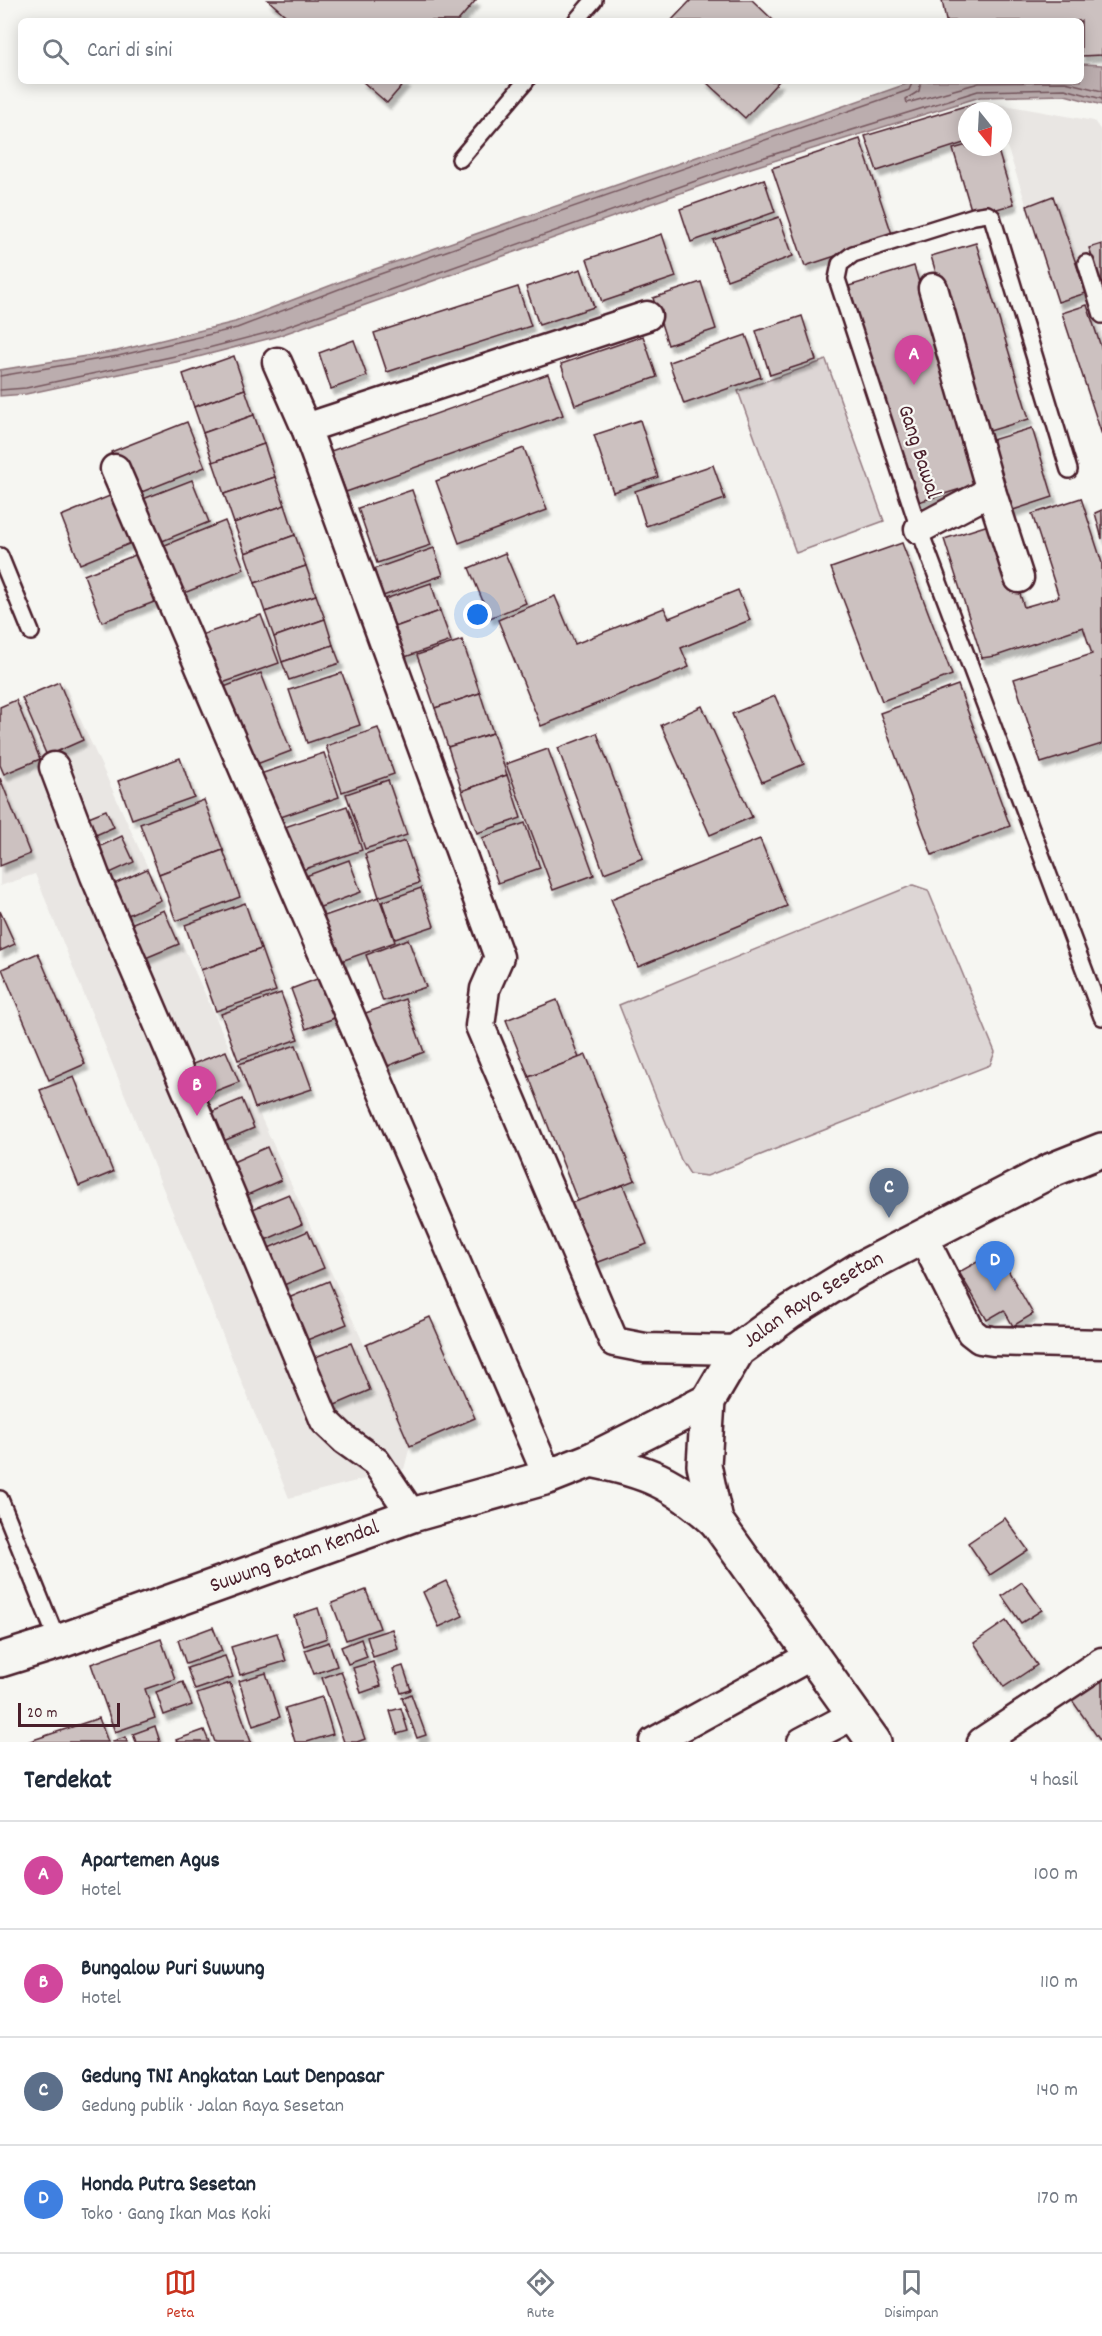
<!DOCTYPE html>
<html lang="id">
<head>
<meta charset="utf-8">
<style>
	body { margin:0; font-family:Dekko,sans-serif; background:#f2f2f3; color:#1f2937 }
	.compass { position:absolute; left:958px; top:102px; width:54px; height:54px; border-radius:50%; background:#fff; box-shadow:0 3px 15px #0003; rotate:162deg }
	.scale { position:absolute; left:18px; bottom:15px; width:102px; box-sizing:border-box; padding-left:6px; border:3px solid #4a1f2b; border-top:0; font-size:16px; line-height:21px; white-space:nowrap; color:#4a1f2b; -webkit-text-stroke:4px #f6f6f2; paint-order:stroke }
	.you { position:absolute; left:478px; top:615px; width:21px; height:21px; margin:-15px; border:4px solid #fff; border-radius:50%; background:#1a73e8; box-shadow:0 0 0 9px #1a73e833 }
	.badge { display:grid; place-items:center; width:39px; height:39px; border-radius:50%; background:#c8321e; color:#fff; font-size:20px; font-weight:700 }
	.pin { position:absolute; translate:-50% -50px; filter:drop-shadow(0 2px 3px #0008) }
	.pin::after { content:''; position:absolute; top:32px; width:21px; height:18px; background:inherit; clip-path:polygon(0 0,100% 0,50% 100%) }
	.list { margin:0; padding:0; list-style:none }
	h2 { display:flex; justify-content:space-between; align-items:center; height:78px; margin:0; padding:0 24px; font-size:26px }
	h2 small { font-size:20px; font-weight:400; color:#747a83 }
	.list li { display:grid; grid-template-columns:39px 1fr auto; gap:18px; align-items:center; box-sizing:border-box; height:108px; padding:0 24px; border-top:2px solid #e0e1e3 }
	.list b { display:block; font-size:22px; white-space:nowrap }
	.list p { margin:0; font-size:20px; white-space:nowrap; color:#747a83 }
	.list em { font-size:20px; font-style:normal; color:#747a83 }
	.icon { flex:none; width:33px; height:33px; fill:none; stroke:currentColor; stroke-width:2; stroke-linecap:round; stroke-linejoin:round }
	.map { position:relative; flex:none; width:1102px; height:1742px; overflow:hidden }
	.search { position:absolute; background:#fff; box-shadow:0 3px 15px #0003; left:18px; right:18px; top:18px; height:66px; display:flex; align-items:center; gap:15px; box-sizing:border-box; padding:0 21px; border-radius:9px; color:#747a83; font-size:22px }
	.sheet { height:510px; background:#fff }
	nav { display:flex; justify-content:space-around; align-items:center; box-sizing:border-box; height:84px; border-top:2px solid #e0e1e3; background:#fff; font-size:16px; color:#747a83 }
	nav a { display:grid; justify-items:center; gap:3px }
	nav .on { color:#c8321e }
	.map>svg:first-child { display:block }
</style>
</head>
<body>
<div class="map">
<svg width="1102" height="1742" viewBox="0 0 1102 1742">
	<defs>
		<filter id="shadow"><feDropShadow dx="3.5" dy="6" stdDeviation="1.5" flood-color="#0004"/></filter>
	</defs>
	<rect width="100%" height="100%" fill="#f6f6f2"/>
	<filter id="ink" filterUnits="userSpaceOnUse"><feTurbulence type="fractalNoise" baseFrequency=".0167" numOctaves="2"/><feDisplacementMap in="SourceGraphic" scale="12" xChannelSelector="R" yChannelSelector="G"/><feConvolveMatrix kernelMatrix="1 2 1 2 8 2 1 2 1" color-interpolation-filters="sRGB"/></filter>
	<g filter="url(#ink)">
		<g fill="#e9e6e3">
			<path d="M993 103 1094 121 1102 132V435L1003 134V111H995Z"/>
			<path d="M64 683 410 1446 404 1469 289 1498 35 874 0 886V710Z"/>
		</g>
		<g fill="#ddd6d5" stroke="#947a80" stroke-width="1.5">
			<path d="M826 360 884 521 796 553 738 391Z"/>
			<path d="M913 885 928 890 995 1052 990 1065 707 1176 690 1174 681 1160 619 1005Z"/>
		</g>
		<path fill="#bbadae" stroke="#8e747a" stroke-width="1.5" d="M1081 64 1102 65V105L1065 95 980 97 751 168 275 337 190 359 26 394 0 396V370L117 351 235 322 358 275 915 81H1081Z"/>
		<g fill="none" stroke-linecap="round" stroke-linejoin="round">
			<g stroke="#77585f" stroke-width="1.5">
				<path d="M921 81 919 91 906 99 907 103 979 83 1065 82 1102 91"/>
				<path d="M0 376 118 356 237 328 360 281 909 90 913 81"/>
				<path d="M0 390 26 388 189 353 274 331 749 162 978 91 1065 89 1102 99"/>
			</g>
		</g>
		<g fill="#ccc1c0" stroke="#4a1f2b" stroke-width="1.5" filter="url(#shadow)">
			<path d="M268 0H476L458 21H292Z"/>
			<path d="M691 0H752L774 21H671Z"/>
			<path d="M942 0H1102V55L1081 56V21H946Z"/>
			<path d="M362 81H406L387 103Z"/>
			<path d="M705 81H779L745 118Z"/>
			<path d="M975 103 978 111H967V142L877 171 865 136Z"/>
			<path d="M860 139 893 237 805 266 772 168Z"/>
			<path d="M967 145V147H997L1014 204 973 216 953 149Z"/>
			<path d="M764 179 775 212 691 242 680 209Z"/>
			<path d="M1053 196 1086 293 1058 302 1027 206Z"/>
			<path d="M779 217 793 256 727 280 713 240Z"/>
			<path d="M662 234 676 277 602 302 587 259Z"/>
			<path d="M976 243 1029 419 983 433 931 256Z"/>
			<path d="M1102 244V287L1089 248Z"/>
			<path d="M914 266 980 483 915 503 849 286Z"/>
			<path d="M581 269 594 307 539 325 526 287Z"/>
			<path d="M701 282 716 329 668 345 653 298Z"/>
			<path d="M518 287 531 326 387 372 374 333Z"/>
			<path d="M1087 305 1102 350V435L1062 313Z"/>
			<path d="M802 316 816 360 770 375 756 331Z"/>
			<path d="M746 335 761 377 684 404 669 362Z"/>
			<path d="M643 336 657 377 575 405 561 364Z"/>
			<path d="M354 340 367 376 331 389 319 353Z"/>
			<path d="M234 356 245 389 194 407 183 374Z"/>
			<path d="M548 374 563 415 346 492 331 451Z"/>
			<path d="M245 389 254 415 203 433 194 407Z"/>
			<path d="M254 415 264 444 213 462 203 433Z"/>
			<path d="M640 420 658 477 613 492 594 435Z"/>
			<path d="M187 422 205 467 129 497 111 452Z"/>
			<path d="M1032 428 1053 497 1004 513 982 443Z"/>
			<path d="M264 444 275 477 224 494 213 462Z"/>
			<path d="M524 448 547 510 459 543 436 481Z"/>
			<path d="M713 465 725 499 646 526 635 491Z"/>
			<path d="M275 477 285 505 234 523 224 494Z"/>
			<path d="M192 480 209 522 155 544 138 501Z"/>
			<path d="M412 490 431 545 377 563 358 508Z"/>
			<path d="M117 493 136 541 80 564 61 516Z"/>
			<path d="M1081 498 1102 563V744L1041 763 1014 679 1092 654 1083 627 996 656 982 658 944 539 998 522 1024 607 1059 597 1032 514Z"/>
			<path d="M285 505 295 535 245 553 234 523Z"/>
			<path d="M1102 510V539L1095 513Z"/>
			<path d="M225 521 244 569 174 597 155 549Z"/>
			<path d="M295 535 306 566 255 583 245 553Z"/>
			<path d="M902 543 952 675 882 701 831 568Z"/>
			<path d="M434 548 443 575 383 596 374 569Z"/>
			<path d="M143 552 162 599 102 622 84 575Z"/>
			<path d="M505 553 526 603 490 618 469 568Z"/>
			<path d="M306 566 316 595 265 612 255 583Z"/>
			<path d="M431 583 440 611 395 627 385 599Z"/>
			<path d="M738 590 750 620 681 648 689 667 541 726 498 620 555 596 575 644 664 608 669 618Z"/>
			<path d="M316 595 325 619 274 637 265 612Z"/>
			<path d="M440 611 451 641 405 657 395 627Z"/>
			<path d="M261 615 279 663 214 686 195 637Z"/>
			<path d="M325 619 333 645 282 662 274 637Z"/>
			<path d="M462 640 480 693 435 708 417 655Z"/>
			<path d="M333 645 340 663 289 680 282 662Z"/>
			<path d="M261 673 291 751 254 765 224 687Z"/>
			<path d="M342 673 360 725 307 743 289 690Z"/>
			<path d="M59 682 83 740 47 756 22 698Z"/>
			<path d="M958 685 1010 826 932 855 880 713Z"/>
			<path d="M480 693 493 733 448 747 435 708Z"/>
			<path d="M775 696 804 764 762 782 732 714Z"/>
			<path d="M16 700 40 759 4 774 0 765V707Z"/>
			<path d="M702 706 752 817 710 835 661 725Z"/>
			<path d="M378 728 394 774 342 792 326 746Z"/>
			<path d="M493 733 507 775 462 791 448 747Z"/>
			<path d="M597 733 643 858 604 873 558 748Z"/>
			<path d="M548 749 594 875 553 890 506 764Z"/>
			<path d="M324 753 339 797 269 821 254 776Z"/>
			<path d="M180 758 194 797 132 819 118 781Z"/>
			<path d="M507 775 521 818 477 833 462 791Z"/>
			<path d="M0 778 30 854 0 866Z"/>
			<path d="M388 780 407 835 365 849 346 794Z"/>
			<path d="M204 800 223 850 159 874 140 824Z"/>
			<path d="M347 806 362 850 290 874 276 830Z"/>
			<path d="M106 810 114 827 89 838 81 820Z"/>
			<path d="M525 823 540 868 498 883 482 838Z"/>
			<path d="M122 836 134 862 99 878 88 852Z"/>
			<path d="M760 839 787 906 638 967 611 899Z"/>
			<path d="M405 841 419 883 379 897 365 854Z"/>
			<path d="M223 850 240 897 176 921 159 874Z"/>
			<path d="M349 860 361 892 307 912 295 880Z"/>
			<path d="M147 869 161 900 117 920 103 889Z"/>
			<path d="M421 888 434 926 395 939 382 902Z"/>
			<path d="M379 897 395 942 330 965 313 920Z"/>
			<path d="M245 903 261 949 201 970 185 925Z"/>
			<path d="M164 910 179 944 136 962 121 928Z"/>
			<path d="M0 911 15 944 0 951Z"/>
			<path d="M408 939 426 987 383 1001 366 955Z"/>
			<path d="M261 949 276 991 216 1011 201 970Z"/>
			<path d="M38 953 85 1064 49 1080 2 969Z"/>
			<path d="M330 974 345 1014 306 1029 291 989Z"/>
			<path d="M281 993 298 1039 238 1060 221 1014Z"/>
			<path d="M405 999 424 1052 380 1069 360 1015Z"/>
			<path d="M557 1000 579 1058 529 1077 506 1020Z"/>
			<path d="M296 1045 312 1089 255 1108 239 1064Z"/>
			<path d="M226 1051 239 1082 195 1099 183 1068Z"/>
			<path d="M586 1055 635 1180 578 1202 529 1077Z"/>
			<path d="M74 1077 113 1172 79 1186 40 1090Z"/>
			<path d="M242 1099 254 1128 214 1145 202 1116Z"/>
			<path d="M267 1147 281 1180 238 1199 224 1166Z"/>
			<path d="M623 1185 647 1244 596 1263 571 1203Z"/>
			<path d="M289 1194 302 1224 256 1244 243 1213Z"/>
			<path d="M308 1231 324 1268 272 1290 257 1253Z"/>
			<path d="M997 1251 1033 1314 1013 1326 1004 1310 987 1320 959 1272Z"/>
			<path d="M329 1281 347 1324 297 1344 279 1302Z"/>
			<path d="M430 1317 475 1418 410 1446 366 1345Z"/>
			<path d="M351 1343 370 1390 328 1408 308 1360Z"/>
			<path d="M1005 1518 1028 1550 990 1575 968 1543Z"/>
			<path d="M446 1581 463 1616 439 1627 423 1592Z"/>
			<path d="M1022 1582 1042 1610 1021 1623 1002 1596Z"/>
			<path d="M366 1590 380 1628 346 1640 332 1603Z"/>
			<path d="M318 1608 327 1638 304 1646 294 1616Z"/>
			<path d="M1006 1621 1037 1665 1004 1687 974 1643Z"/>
			<path d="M213 1627 222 1651 186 1664 178 1640Z"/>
			<path d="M392 1629 398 1649 373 1657 367 1637Z"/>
			<path d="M277 1633 286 1661 240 1675 231 1647Z"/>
			<path d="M161 1639 175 1679 145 1689 155 1718 115 1732 91 1664Z"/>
			<path d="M361 1639 367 1657 348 1664 341 1647Z"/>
			<path d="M329 1642 337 1666 314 1674 305 1650Z"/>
			<path d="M225 1656 233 1677 195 1690 187 1668Z"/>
			<path d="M373 1662 381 1686 361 1693 353 1668Z"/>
			<path d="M403 1666 411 1690 401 1693 393 1669Z"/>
			<path d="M341 1671 365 1739 357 1742H344L322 1678Z"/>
			<path d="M266 1673 280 1717 253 1726 239 1681Z"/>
			<path d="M1102 1673V1742H1101L1069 1696Z"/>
			<path d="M183 1682 192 1705 164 1715 156 1692Z"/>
			<path d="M230 1683 251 1742H215L197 1694Z"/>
			<path d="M411 1694 426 1735 417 1738 402 1698Z"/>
			<path d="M322 1697 333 1734 307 1742H295L285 1708Z"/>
			<path d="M401 1708 408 1731 397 1734 390 1711Z"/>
			<path d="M99 1718 108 1742H27Z"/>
			<path d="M155 1726 160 1742H136L133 1734Z"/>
			<path d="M204 1730 209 1742H177L176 1740Z"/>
			<path d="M126 1737 127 1742H113V1741Z"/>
		</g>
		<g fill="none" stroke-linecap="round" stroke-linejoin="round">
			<g stroke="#4a1f2b" stroke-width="20">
				<g id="service">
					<path d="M576 21 594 0"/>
					<path d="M460 159 526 81"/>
					<path d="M1086 263 1102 315"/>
					<path d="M1069 470 992 217 987 214 974 216 853 254 840 264 837 279 919 529 1102 1017"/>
					<path d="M0 556 31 632"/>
					<path d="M0 1499 58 1642"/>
				</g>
			</g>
			<g stroke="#4a1f2b" stroke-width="33">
				<g id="minor">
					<path d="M933 288 991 491 1019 578"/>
					<path d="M647 316 306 428 499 957 485 989 480 1026 614 1342 645 1348 738 1350"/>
					<path d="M277 362 306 428"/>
					<path d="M115 469 548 1477"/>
					<path d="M919 529 991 491"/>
					<path d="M54 767 95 876 203 1128 325 1421 345 1440 376 1462 412 1515"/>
					<path d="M923 1237 971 1332 980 1339 993 1341 1102 1344"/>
					<path d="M654 1742 812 1655"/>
					<path d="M802 1742 855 1714"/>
					<path d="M982 1742 1102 1662"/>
				</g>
			</g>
			<g stroke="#4a1f2b" stroke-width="38">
				<g id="tertiary">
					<path d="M591 1460C647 1471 673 1482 716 1521"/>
					<path id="s1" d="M0 1660 58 1642 412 1515 548 1477 591 1460 708 1401"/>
				</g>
			</g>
			<g stroke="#4a1f2b" stroke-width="38">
				<g id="secondary">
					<path id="s2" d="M874 1742 716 1521 704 1465 708 1401 738 1350 790 1312 858 1270 1052 1170 1102 1150"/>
				</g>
			</g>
			<use href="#service" stroke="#f6f6f2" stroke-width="15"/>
			<use href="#minor" stroke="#f6f6f2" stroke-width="28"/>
			<use href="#tertiary" stroke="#f6f6f2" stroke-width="33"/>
			<use href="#secondary" stroke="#f6f6f2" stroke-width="33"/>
		</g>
	</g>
	<g text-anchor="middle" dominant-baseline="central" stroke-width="4.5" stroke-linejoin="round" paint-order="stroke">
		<g font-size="22" fill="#4a1f2b" stroke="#f6f6f2">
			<text transform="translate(918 452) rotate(72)">Gang Bawal</text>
			<text stroke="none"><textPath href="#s2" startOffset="543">Jalan Raya Sesetan</textPath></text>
			<text stroke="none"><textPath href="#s1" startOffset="312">Suwung Batan Kendal</textPath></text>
		</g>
	</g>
</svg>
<svg class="compass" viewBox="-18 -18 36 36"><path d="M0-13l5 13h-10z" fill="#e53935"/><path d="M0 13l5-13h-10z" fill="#747a83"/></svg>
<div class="scale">20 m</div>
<div class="you"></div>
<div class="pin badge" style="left:914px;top:385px;background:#d1479c">A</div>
<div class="pin badge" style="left:197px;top:1116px;background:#d1479c">B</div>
<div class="pin badge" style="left:889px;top:1218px;background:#5c6f8a">C</div>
<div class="pin badge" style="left:995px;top:1291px;background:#3f7fe0">D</div>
<div class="search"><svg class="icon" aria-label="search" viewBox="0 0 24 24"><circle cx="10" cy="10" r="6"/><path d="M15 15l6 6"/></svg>Cari di sini</div>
</div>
<section class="sheet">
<h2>Terdekat<small>4 hasil</small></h2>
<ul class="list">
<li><span class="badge" style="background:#d1479c">A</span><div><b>Apartemen Agus</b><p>Hotel</p></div><em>100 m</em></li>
<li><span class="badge" style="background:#d1479c">B</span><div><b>Bungalow Puri Suwung</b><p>Hotel</p></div><em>110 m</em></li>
<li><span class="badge" style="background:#5c6f8a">C</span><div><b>Gedung TNI Angkatan Laut Denpasar</b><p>Gedung publik · Jalan Raya Sesetan</p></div><em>140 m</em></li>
<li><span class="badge" style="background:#3f7fe0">D</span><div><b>Honda Putra Sesetan</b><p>Toko · Gang Ikan Mas Koki</p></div><em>170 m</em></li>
</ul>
</section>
<nav>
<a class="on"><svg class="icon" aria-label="map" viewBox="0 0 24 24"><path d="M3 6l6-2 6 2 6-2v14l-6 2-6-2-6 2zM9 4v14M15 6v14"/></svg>Peta</a>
<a><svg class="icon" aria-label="directions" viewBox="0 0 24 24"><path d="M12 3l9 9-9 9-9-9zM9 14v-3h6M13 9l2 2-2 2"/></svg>Rute</a>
<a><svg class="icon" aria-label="saved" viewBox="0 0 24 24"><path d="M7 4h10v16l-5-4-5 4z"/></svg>Disimpan</a>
</nav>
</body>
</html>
